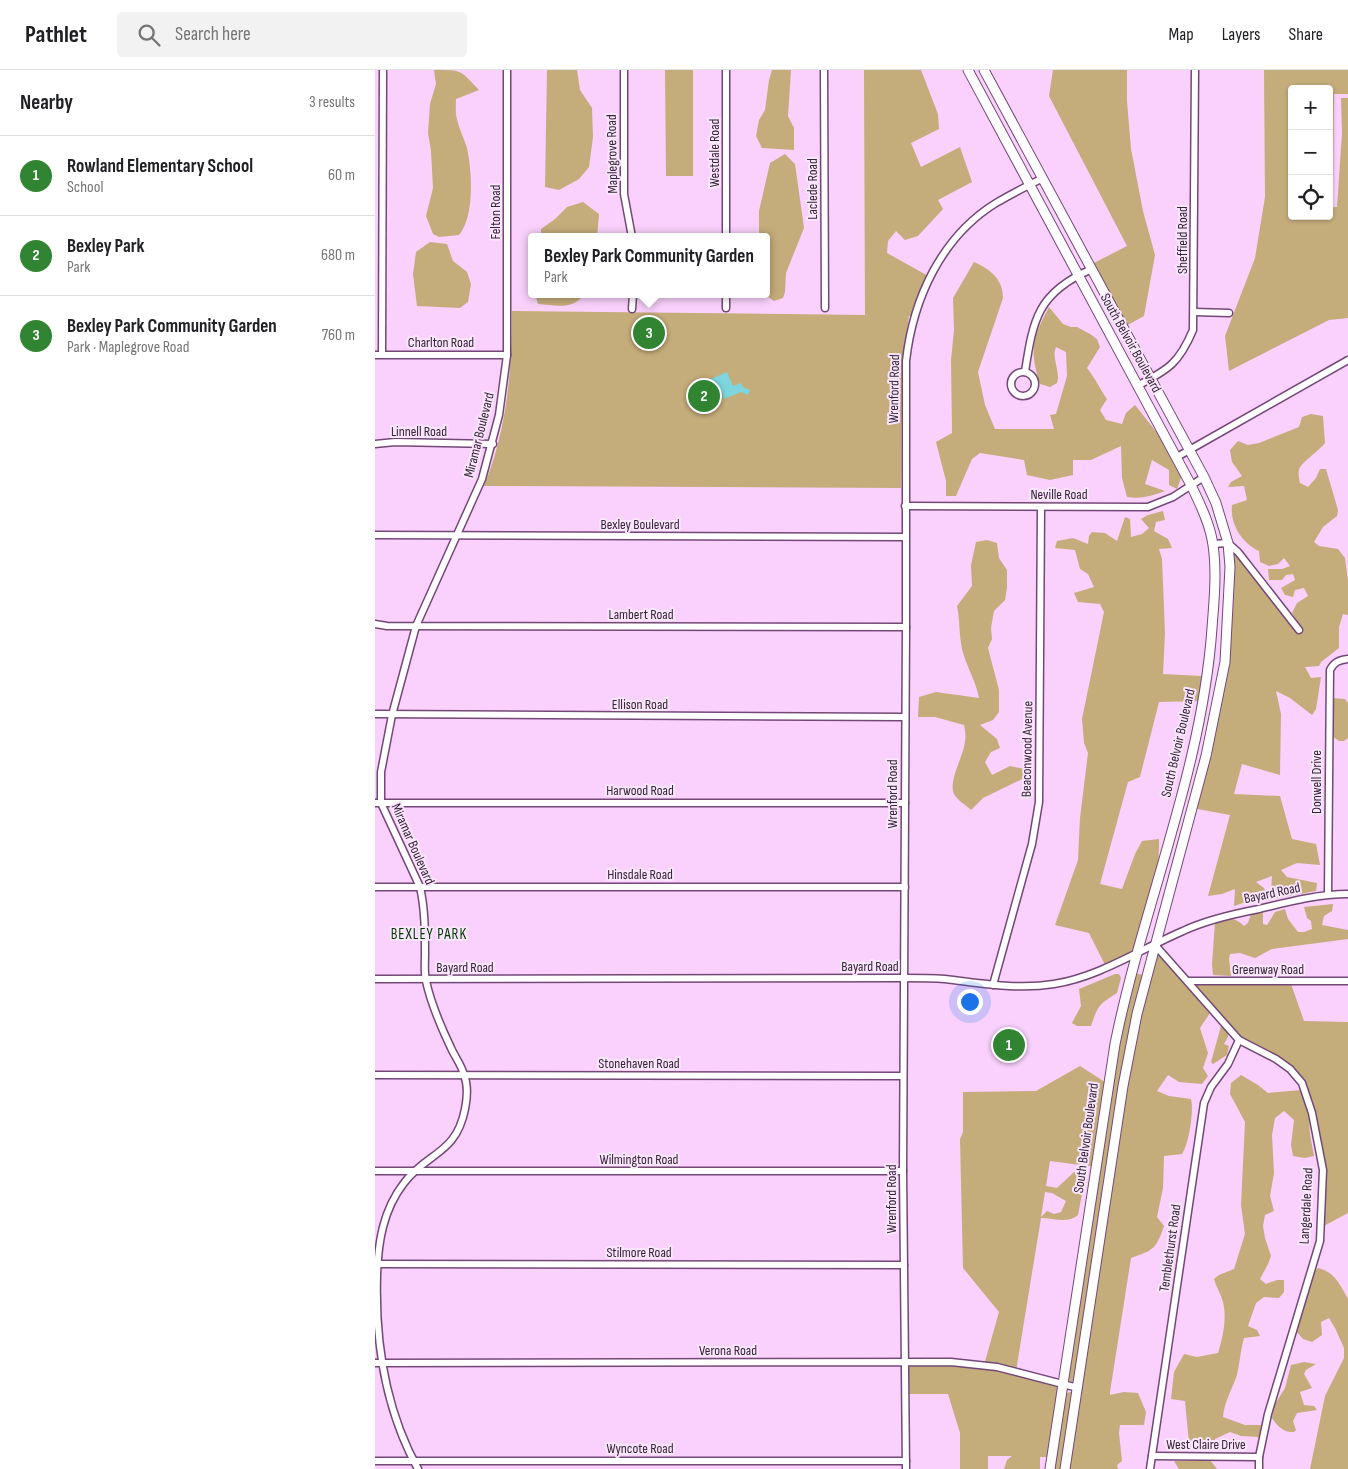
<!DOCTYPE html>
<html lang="en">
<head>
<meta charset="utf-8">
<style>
	body { margin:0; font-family:"Sofia Sans Condensed",sans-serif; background:#f2f2f2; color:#202124 }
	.controls { position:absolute; right:15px; top:15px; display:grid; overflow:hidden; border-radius:5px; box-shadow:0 1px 4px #0004 }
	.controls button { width:45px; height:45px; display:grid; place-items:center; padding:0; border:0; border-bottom:1px solid #e0e0e0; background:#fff; color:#202124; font:25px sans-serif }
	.you { position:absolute; left:594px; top:931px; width:18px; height:18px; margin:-12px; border:4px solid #fff; border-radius:50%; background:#1a73e8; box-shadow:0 0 0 8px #1a73e833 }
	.badge { display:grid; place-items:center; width:32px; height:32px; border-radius:50%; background:#308432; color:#fff; font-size:16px; font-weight:700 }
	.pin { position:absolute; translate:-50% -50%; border:2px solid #fff; box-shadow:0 1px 5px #0006 }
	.popup { position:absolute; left:153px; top:163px; width:242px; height:65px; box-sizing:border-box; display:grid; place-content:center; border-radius:5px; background:#fff; filter:drop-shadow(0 1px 4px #0005); font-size:16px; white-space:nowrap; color:#757577 }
	.popup b { font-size:19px; color:#202124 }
	.popup::after { content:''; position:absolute; left:50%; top:100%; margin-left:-10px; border:10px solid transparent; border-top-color:#fff }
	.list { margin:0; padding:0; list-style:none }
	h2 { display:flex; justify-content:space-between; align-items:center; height:65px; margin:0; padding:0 20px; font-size:21px }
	h2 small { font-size:16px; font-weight:400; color:#757577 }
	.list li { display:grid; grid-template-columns:32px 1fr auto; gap:15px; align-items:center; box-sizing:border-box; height:80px; padding:0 20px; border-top:1px solid #e0e0e0 }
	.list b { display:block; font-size:19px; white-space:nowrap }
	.list p { margin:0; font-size:16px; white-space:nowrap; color:#757577 }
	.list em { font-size:16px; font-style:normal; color:#757577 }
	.icon { flex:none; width:28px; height:28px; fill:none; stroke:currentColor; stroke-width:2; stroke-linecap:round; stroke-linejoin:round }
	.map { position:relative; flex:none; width:973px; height:1399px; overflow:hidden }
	header { display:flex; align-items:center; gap:30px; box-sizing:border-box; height:70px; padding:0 25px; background:#fff; border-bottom:1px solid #e0e0e0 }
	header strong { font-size:24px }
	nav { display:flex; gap:28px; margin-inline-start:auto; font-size:18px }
	.search { width:350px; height:45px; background:#f2f2f2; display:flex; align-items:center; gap:12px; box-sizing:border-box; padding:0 18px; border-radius:5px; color:#757577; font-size:19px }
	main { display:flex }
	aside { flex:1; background:#fff }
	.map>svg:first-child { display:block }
</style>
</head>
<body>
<header>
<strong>Pathlet</strong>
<div class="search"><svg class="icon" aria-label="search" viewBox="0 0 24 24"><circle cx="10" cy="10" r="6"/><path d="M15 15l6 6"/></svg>Search here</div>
<nav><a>Map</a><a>Layers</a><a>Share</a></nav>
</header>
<main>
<aside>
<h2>Nearby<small>3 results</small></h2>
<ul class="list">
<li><span class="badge">1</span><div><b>Rowland Elementary School</b><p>School</p></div><em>60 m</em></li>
<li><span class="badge">2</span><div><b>Bexley Park</b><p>Park</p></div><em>680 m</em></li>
<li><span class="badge">3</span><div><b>Bexley Park Community Garden</b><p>Park · Maplegrove Road</p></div><em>760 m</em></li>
</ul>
</aside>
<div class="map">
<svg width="973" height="1399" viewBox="0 0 973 1399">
	<rect width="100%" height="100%" fill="#f9d1fc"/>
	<g fill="#c5ac7b" fill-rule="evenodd">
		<path d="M59 0C88 0 85 0 104 20L81 29C81 35 80 43 82 49 84 59 89 68 92 78 97 101 100 146 84 165L64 167 58 164 51 146 58 118 56 81 53 63 55 34 61 14Z"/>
		<path d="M172 0H202L205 20 217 38 218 67 214 97 204 109 184 120 170 117Z"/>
		<path d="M290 0H318V106H291Z"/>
		<path d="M397 0H416L413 46 419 58V80L387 78 381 66 384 50 390 40 394 10Z"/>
		<path d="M489 0H546L563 44 564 59 536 73 546 97 585 77 597 112 563 130 568 139 543 166 530 170 521 161 513 171 512 183 555 207 539 246H534L527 292 526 418 109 416C132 360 137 300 137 241L490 245Z"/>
		<path d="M678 0H752V31L756 79 768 141 780 185 769 246 749 257 715 195 752 176 674 26Z"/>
		<path d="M889 0H973V24H959L958 137H962L967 63 966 28H973V248L954 250 854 301 850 266 880 188 890 127ZM917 19H954V146H917Z"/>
		<path d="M410 84 420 94 429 158 411 203 410 222 408 228 399 231 389 224H392V167H384V141L395 93Z"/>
		<path d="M208 132 224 144 222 167H166V159L180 149 192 137Z"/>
		<path d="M55 172 72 174 78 191 92 202 96 214 93 232 85 238 42 236 38 204 41 182Z"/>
		<path d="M599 192C615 199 628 209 628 228L603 302 610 335 620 359H679L675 345 681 344 692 306 691 282 681 277C676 289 686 301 682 313L675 317 665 314C654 279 657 269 674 237L688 254 696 257H702L715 264 722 269 725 277 712 298C720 308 725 319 732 329L725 340 731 350 747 354 751 343 760 335 787 369 807 405 802 419 794 415V400L777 390 770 414 790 421C777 426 766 429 752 427L747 408 746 376 716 390H698V405L675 410 652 405 649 390 605 383 597 389 581 426H571V411L561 372 577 363 576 290 579 260 578 228Z"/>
		<path d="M160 224H209C198 241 180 235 163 234Z"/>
		<path d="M936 344 948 346 950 373C944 381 925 393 924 400 923 403 924 409 925 413L933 417 941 408 945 399H951L963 440 962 446 948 457 939 472 944 476 963 479 970 488 973 511V545L968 544 964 557V578L946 592 944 596 930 597 936 608 946 607 941 639 937 645 915 628 901 621 906 644 905 705 867 694 859 724 905 726 917 769 941 774 945 795 922 793 906 800 912 807 942 813 941 821 898 829 896 822 897 806 881 812 889 818 892 825 859 836 860 819 847 824 833 826 855 745 817 738 850 592 853 473 924 559V554L917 543 922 533 933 526 929 518 920 520 918 527 910 525 906 518 920 510 918 504 911 505 907 510H894L893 499H907L915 496 909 488 903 494 894 496 885 492 884 481C866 472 855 454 857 435L872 430 869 416 853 417 856 412 867 406 857 392 855 380 863 371 873 375 884 373 924 357 927 347Z"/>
		<path d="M788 441 790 450 781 452 779 461 793 469 797 478 784 479 787 489 790 563 788 604 827 606 823 631 784 632 765 707 753 712 725 814 747 819 760 784 767 771 784 769C785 808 773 845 763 882L731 897 714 863 680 855 703 790 705 748 713 683 709 673 707 649 729 542 725 534 703 532 699 523 719 517 713 504 705 499 700 480 680 478 682 471 698 468 713 474 714 466 717 462 730 463 742 471 750 447 755 449 756 467 767 464 774 458 766 449 773 445Z"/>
		<path d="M612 470 622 473 624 488 632 500V518L630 530 619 541 616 558 617 569 613 578 624 620V642L618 650 605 655 622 669 625 678 616 682 610 692 617 705 635 696 649 699 647 709 608 728 596 740C591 735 582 730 579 724 573 710 589 686 590 671 591 666 590 660 589 655L560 647H543L544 627 561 622 604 628C601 611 591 596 587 579 584 565 585 551 582 536L597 516 596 495 601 472Z"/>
		<path d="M957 628 970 629 973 633V668L969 671H964L957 666Z"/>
		<path d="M958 834 957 841 949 846 947 855 973 860V869L897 879 880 888 865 883 855 884 854 889 856 906 838 905 837 894 840 852C854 849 858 846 869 856L873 853 876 844 888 842V854L892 855 900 842 910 839 913 849 923 862H929L937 859 936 851 932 848 929 837Z"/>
		<path d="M780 875 813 911H915L929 951 973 952V1143L945 1158 948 1100 926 1013 915 999 864 970 837 940 825 958 833 983 828 998 833 1006 827 1014 804 1012 793 1005 782 1021 794 1026 816 1029C819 1041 814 1074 807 1084L789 1086 788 1118 782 1147 789 1156C781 1179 779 1180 756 1188L735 1322V1325L749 1322 763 1323 771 1342 769 1355H745L744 1363 747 1391 742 1395 743 1399H690L743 1048Z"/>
		<path d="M760 903 768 905 699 1312H696L692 1309 693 1305 705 1232 738 1003Z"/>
		<path d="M740 904H744L746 908 742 923C723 935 723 936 716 956H702L697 953 706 936 704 919Z"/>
		<path d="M846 956 853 963V967L849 974 854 976 852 985 838 994 836 992Z"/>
		<path d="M705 996 733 1014 721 1097 675 1091 671 1116 682 1118 699 1102 710 1100V1109L703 1145C692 1154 679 1148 666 1148L641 1301 687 1313 676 1387H665V1399H629L632 1390 637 1386H613V1399H585V1363L573 1324H530L529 1292 609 1295 624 1242 588 1198 585 1069 588 1062V1022L661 1021ZM670 1122 677 1123 691 1131 686 1142 679 1144 672 1141 666 1147Z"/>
		<path d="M866 1005 883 1015 893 1023 926 1020 934 1049 935 1065 939 1086 930 1088 918 1086 916 1075 919 1050 909 1041 900 1048 897 1065 899 1103 895 1126 899 1141 890 1145 888 1156 890 1168 896 1186 893 1194 885 1209 891 1214 902 1210H909V1222L904 1228 889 1227 881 1233 873 1256 882 1260 885 1266 869 1268C865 1281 865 1295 861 1308 856 1321 849 1333 848 1347L870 1355H886L884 1367 866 1366 855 1362 840 1369 839 1375 823 1378 814 1373 810 1331 796 1329 799 1302 809 1284 822 1287 843 1283C848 1267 852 1248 848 1232 846 1224 841 1217 839 1209L844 1205 859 1199 870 1164 866 1135 870 1052 855 1024 856 1013Z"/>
		<path d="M943 1198C960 1202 965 1215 973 1229V1399H935L950 1326 969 1288V1278L960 1258 954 1248 946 1252 947 1265 937 1272 928 1269 921 1261 938 1203Z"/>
		<path d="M929 1292 941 1294 931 1300 929 1304 937 1318 925 1322 929 1335 939 1336 942 1340 922 1343 918 1351 921 1360 919 1362C909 1363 902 1356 897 1348L899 1336 910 1318 916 1295Z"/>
		<path d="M695 1322 698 1323 688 1399H679L690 1324Z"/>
		<path d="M835 1390 842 1399H804L799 1391Z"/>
	</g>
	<path fill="#7dd6df" d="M352 302 358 316 366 313 368 317 375 320 373 325 366 322 349 329 344 316 339 317 336 309Z"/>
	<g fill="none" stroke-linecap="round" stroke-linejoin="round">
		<g stroke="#734877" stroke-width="9">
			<g id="street">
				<path d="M249 0V124L257 167"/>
				<path d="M449 0 450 238"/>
				<path d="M351 167V0"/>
				<path d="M351 238V224"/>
				<path d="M257 239 258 224"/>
				<path d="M819 242 854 243"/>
				<path d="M7 284 8 0"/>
				<path d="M0 285H132"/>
				<path d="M650 302C658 249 663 222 717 199"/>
				<circle cx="648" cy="314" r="12"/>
				<path d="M764 315C794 299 804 293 818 260L820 0"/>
				<path d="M0 374 20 372 118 374"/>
				<path d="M802 387 973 290"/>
				<path d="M530 436 773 437 798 427 829 407"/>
				<path d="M0 465 530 467"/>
				<path d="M838 474 853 473 863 482 924 560"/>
				<path d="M0 554 12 556 531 557"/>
				<path d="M0 644 530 647"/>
				<path d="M0 733H530"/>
				<path d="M0 817H530"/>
				<path d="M953 824 955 600C959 592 964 590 973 589"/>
				<path d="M780 875 864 970 901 989 915 999 927 1013 937 1043 948 1100 945 1171 893 1344 884 1387V1399"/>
				<path d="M0 909 528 908C542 908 556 908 570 909 606 913 642 920 679 914 724 907 766 879 808 861 831 850 858 844 884 839 913 832 943 824 973 824"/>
				<path d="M813 911H973"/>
				<path d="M618 915 657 774 664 732 666 437"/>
				<path d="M0 1005 528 1006"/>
				<path d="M0 1101H528"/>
				<path d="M0 1194 529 1195"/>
				<path d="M0 1293 576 1292 622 1297 703 1318"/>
				<path d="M777 1386 884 1387"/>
				<path d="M0 1391H531"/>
				<path d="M43 1399C10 1339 0 1274 2 1206 3 1172 8 1140 29 1113 52 1082 81 1085 90 1039 92 1029 93 1015 89 1005 87 996 80 987 76 978 66 957 56 934 51 911 49 902 50 893 50 884 50 862 50 839 45 817L6 733V702L17 645 41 556 107 409 124 345 132 285V0"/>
				<path d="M531 1399 528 1101 531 557V291C538 229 566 167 621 133 636 124 652 116 668 108"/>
				<path d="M775 1399 829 1033 836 1017 853 994 864 970"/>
			</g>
		</g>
		<g stroke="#734877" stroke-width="11">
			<g id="secondary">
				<path d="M593 0 816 415C825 434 835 454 838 475 842 503 839 531 837 558 827 701 768 835 740 974L675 1399"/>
				<path d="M609 0 829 407 841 433 853 473 855 497 850 592 831 686 775 895 762 944 748 1016 690 1399"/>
			</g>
		</g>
		<use href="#street" stroke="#fff" stroke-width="6"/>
		<use href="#secondary" stroke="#fff" stroke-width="9"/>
	</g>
	<g text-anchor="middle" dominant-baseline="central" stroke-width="4" stroke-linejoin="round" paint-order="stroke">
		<g font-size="14" fill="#352337" stroke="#fae6fc">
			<text transform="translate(339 83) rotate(-90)">Westdale Road</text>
			<text transform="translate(237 84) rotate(-91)">Maplegrove Road</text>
			<text transform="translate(437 119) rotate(-90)">Laclede Road</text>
			<text transform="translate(120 142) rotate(-90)">Felton Road</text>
			<text transform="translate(807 170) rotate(-90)">Sheffield Road</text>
			<text x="66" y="272">Charlton Road</text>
			<text transform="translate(756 273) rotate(61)">South Belvoir Boulevard</text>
			<text transform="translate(519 319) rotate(-89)">Wrenford Road</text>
			<text x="44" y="361">Linnell Road</text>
			<text transform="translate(104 365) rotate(-76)">Miramar Boulevard</text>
			<text x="684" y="424">Neville Road</text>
			<text x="265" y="454">Bexley Boulevard</text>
			<text x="266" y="544">Lambert Road</text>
			<text x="265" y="634">Ellison Road</text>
			<text transform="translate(803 673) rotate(-77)">South Belvoir Boulevard</text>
			<text transform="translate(652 679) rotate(-89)">Beaconwood Avenue</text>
			<text transform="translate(941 712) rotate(-90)">Donwell Drive</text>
			<text x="265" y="720">Harwood Road</text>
			<text transform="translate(517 724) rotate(-90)">Wrenford Road</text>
			<text transform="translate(38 774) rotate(66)">Miramar Boulevard</text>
			<text x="265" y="804">Hinsdale Road</text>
			<text transform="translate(897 823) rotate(-12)">Bayard Road</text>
			<text x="495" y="896">Bayard Road</text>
			<text x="90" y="897">Bayard Road</text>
			<text x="893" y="899">Greenway Road</text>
			<text x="264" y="993">Stonehaven Road</text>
			<text transform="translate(711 1068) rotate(-82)">South Belvoir Boulevard</text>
			<text x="264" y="1089">Wilmington Road</text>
			<text transform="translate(516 1129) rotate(-90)">Wrenford Road</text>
			<text transform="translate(931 1136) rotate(-87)">Langerdale Road</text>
			<text transform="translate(795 1178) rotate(-82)">Temblethurst Road</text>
			<text x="264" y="1182">Stilmore Road</text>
			<text x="353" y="1280">Verona Road</text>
			<text x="831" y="1374">West Claire Drive</text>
			<text x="265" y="1378">Wyncote Road</text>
		</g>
		<g font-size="15" letter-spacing="1" fill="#003802" stroke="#fae6fc">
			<text x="54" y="864">BEXLEY PARK</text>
		</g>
	</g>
</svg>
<div class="controls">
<button>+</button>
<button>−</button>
<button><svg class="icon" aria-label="locate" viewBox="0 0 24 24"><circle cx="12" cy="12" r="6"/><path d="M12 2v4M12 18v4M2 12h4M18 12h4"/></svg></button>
</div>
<div class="you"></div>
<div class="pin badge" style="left:634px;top:975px">1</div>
<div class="pin badge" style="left:329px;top:326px">2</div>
<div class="pin badge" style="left:274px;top:263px">3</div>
<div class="popup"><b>Bexley Park Community Garden</b>Park</div>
</div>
</main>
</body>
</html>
